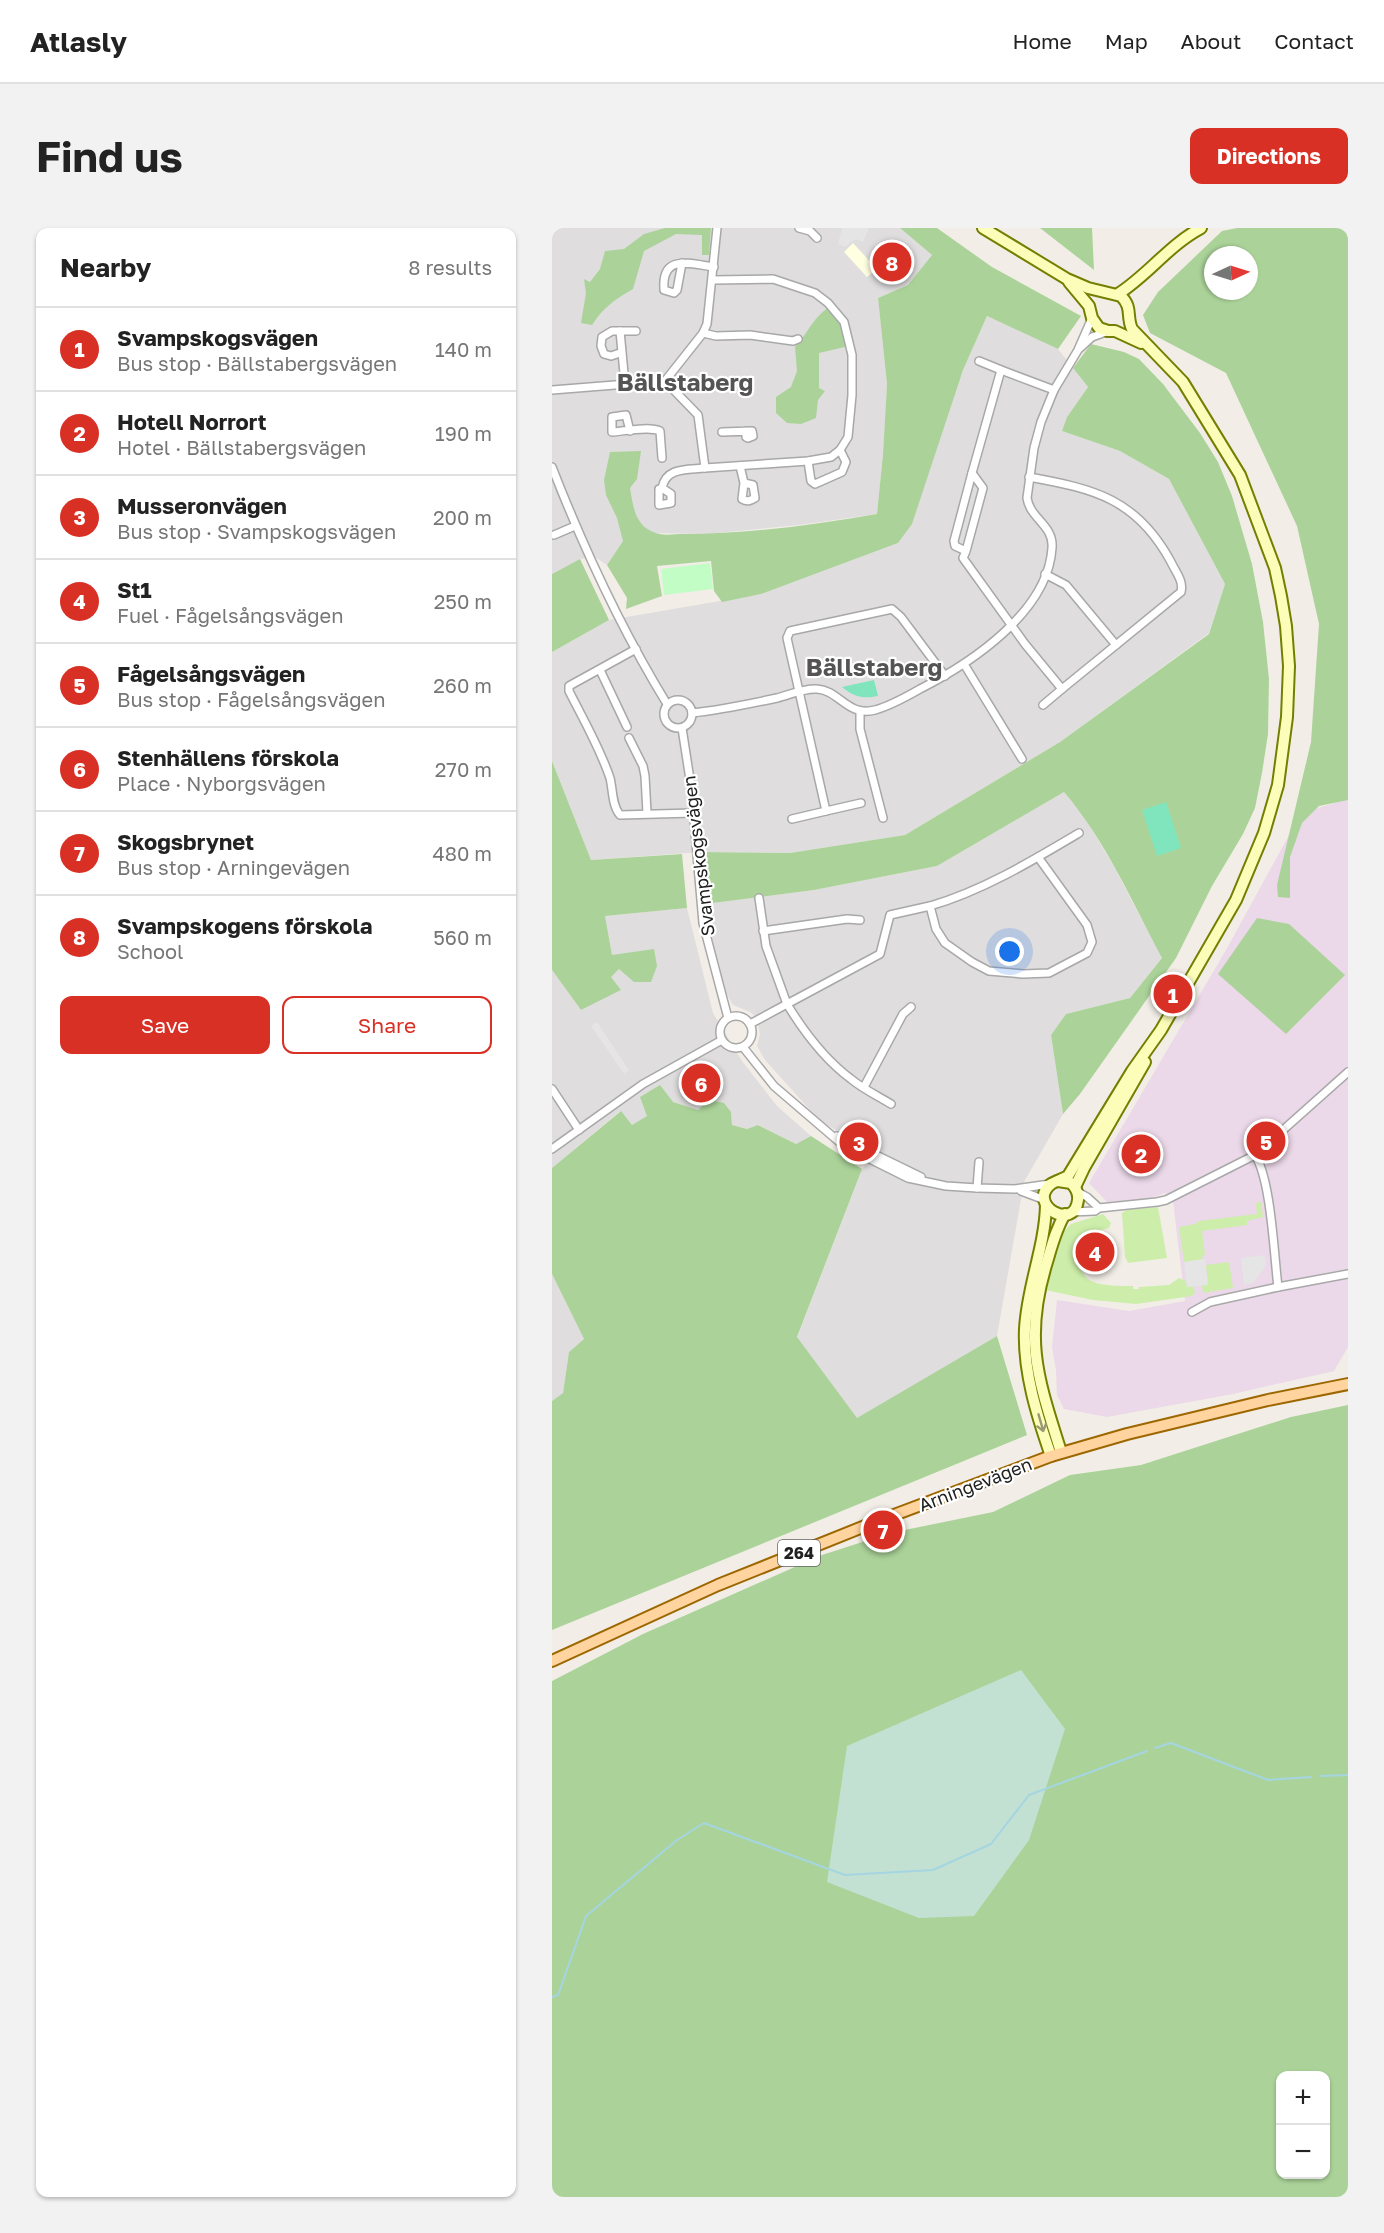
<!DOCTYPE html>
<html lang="en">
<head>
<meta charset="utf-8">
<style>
	body { margin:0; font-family:"Golos Text",sans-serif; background:#f2f2f2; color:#222 }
	.controls { position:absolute; right:18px; bottom:18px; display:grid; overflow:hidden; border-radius:12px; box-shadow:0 2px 4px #0004 }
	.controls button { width:54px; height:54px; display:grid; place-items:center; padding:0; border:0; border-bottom:2px solid #e0e0e0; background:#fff; color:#222; font:30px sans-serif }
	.compass { position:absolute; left:652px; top:18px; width:54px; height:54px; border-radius:50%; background:#fff; box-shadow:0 2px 4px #0004; rotate:86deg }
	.you { position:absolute; left:458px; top:724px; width:21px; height:21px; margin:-15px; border:4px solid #fff; border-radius:50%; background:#1a73e8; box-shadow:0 0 0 9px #1a73e833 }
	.badge { display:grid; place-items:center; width:39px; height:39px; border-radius:50%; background:#d93025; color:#fff; font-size:20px; font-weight:700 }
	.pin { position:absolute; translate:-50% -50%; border:3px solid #fff; box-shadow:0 2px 6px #0006 }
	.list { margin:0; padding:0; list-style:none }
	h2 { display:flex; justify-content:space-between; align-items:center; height:78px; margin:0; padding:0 24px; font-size:26px }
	h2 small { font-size:20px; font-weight:400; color:#767676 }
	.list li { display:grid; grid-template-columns:39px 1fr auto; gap:18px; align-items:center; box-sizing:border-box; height:84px; padding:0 24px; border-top:2px solid #e0e0e0 }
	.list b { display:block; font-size:22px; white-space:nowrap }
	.list p { margin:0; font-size:20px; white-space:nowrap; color:#767676 }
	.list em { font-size:20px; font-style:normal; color:#767676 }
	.actions { display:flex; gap:12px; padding:18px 24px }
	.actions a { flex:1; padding:14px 0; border:2px solid #d93025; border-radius:12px; text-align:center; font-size:21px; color:#d93025 }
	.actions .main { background:#d93025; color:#fff }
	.map { position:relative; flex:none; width:796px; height:1969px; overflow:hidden; border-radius:12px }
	header { display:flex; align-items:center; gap:36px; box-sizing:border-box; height:84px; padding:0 30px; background:#fff; border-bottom:2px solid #e0e0e0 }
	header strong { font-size:28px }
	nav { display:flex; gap:33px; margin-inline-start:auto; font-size:21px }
	.intro { display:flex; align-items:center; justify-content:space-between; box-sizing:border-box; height:144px; padding:0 36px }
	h1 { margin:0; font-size:42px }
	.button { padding:15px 27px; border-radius:12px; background:#d93025; color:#fff; font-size:21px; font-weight:700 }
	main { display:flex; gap:36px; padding:0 36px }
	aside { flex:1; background:#fff; border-radius:12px; box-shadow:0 2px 4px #0004 }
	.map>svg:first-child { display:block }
</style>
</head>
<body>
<header>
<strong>Atlasly</strong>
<nav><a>Home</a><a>Map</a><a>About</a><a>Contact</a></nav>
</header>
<div class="intro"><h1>Find us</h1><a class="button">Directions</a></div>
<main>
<aside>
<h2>Nearby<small>8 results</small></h2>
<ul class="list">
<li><span class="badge">1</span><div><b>Svampskogsvägen</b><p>Bus stop · Bällstabergsvägen</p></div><em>140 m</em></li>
<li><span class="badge">2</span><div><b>Hotell Norrort</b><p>Hotel · Bällstabergsvägen</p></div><em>190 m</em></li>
<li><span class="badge">3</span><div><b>Musseronvägen</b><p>Bus stop · Svampskogsvägen</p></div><em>200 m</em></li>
<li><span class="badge">4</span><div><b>St1</b><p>Fuel · Fågelsångsvägen</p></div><em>250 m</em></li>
<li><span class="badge">5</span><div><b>Fågelsångsvägen</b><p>Bus stop · Fågelsångsvägen</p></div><em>260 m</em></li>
<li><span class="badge">6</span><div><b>Stenhällens förskola</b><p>Place · Nyborgsvägen</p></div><em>270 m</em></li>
<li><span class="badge">7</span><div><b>Skogsbrynet</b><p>Bus stop · Arningevägen</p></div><em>480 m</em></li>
<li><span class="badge">8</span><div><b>Svampskogens förskola</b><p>School</p></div><em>560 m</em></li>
</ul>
<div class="actions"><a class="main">Save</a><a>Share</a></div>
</aside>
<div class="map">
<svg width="796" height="1969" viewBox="0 0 796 1969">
	<rect width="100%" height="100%" fill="#f2eee7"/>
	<g fill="#dfddde">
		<path d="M0 0H348L380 27 356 57 326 70 335 156 331 226 325 286 247 297 155 306 104 305 71 313 55 337 43 329 28 331 0 346Z"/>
		<path d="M435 88 506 121 536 159 515 189 510 203 568 223 617 251 673 356 657 405 508 514 353 607 238 625 149 624 39 632 0 533V424L57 392 209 366 346 315 411 142Z"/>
		<path d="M512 564 531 587 560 635 610 730 578 770 514 786 499 807 511 886 472 954 445 1108 305 1191 245 1110 310 941 325 925 268 893 213 832 205 818 208 806 204 789 198 784 181 777 173 763 159 716 153 676 262 662 385 638Z"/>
		<path d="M135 680 161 785 190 833 225 878 259 908 244 916 207 897 195 901 180 897 179 884 146 882 121 874 80 897 68 883 0 940V742L29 782 69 762 58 749 67 741 60 728 53 688Z"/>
		<path d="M0 1046 32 1111 17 1124 11 1165 0 1173Z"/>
	</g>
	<path fill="#ebd8e8" d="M796 571V1119L782 1143 681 1166 555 1189 512 1181 505 1167 504 1142 500 1119 505 1072 577 1083 633 1073 621 973 613 965 596 971 555 974 537 955 674 722 749 585Z"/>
	<path fill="#ffffe2" d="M301 15 324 40 347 18 357 28 329 55 320 45 315 49 292 24Z"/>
	<g fill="#cdeeaa">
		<path d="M709 974 711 989 695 993V997L650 1003 653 1027 650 1028 651 1031 632 1034 627 999 643 996 647 993 705 986 704 975Z"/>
		<path d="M606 979 615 1030 576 1035 573 1029 570 985 575 982Z"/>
		<path d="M551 986 559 995 557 1000C550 1002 541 1003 535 1008 523 1018 524 1045 539 1053 551 1058 568 1058 581 1058V1061H587V1059L617 1057 627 1050 634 1053 635 1059 641 1058 643 1064 640 1068 584 1076 541 1072 493 1062 507 1008 519 996Z"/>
		<path d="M677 1034 681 1060 651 1065 650 1057 656 1056 654 1037Z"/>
	</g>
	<g fill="#abd399" fill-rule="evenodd">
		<path d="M113 0H159L157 27H150V7L124 6 92 23 81 61C63 71 51 80 40 97L29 95 34 65 32 51 38 54 48 41 53 23 72 21 92 6Z"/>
		<path d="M348 0H385L440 39 529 88 506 121 435 88 411 142 360 296 346 315 209 366 170 374 162 363 159 333 105 338 110 368 74 381 75 370 55 337 71 313 65 290 54 267 52 252 58 224 89 223 85 251 78 260C81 278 83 299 104 305 111 308 123 306 131 306 195 306 262 297 325 286L331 226 335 156 326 70 356 57 380 27Z"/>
		<path d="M488 0H540L542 42Z"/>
		<path d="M685 0H796V572L767 578 750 595 738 629V670L726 669 725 657 759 514 767 396 745 298 674 145 598 105 591 87 606 64 670 3ZM661 27H697V63H661Z"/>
		<path d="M277 79 293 105 297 118 267 125V160L273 163 266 172 264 190 249 196 235 195 224 185V169L239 159 245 143 243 119C257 104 259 92 277 79Z"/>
		<path d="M539 116 572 124 587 131 611 156 648 205 666 234 680 268 700 336 711 394 717 451 716 506 710 545 703 580 691 606 660 658 624 730 528 866 511 886 499 807 514 786 578 770 610 730C580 674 554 613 512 564L385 638 262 662 153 676 149 624 238 625 353 607 508 514 657 406 673 356 617 251 568 223 510 203 515 189 536 159 521 140Z"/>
		<path d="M28 331 57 392 0 424V346Z"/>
		<path d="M0 533 39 632 130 626 135 680 53 688 60 727 102 721 105 738 99 754H82L67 741 59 749 69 762 29 782 0 742Z"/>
		<path d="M705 690 737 696 793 747 734 806 666 746Z"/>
		<path d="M108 857 121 874 146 882 157 872 172 875 179 884 180 897 195 901 206 897 244 916 259 908 310 941 245 1109 305 1190 445 1108 475 1207 0 1402V1173L11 1165 17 1124 32 1111 0 1046V940L69 883 80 897 95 888 88 869Z"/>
		<path d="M796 1177V1969H0V1453L91 1406 270 1327 338 1305 441 1284 518 1247 589 1237 739 1189ZM728 1848H774V1946H728Z"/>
	</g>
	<path fill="#c3e1d2" d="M469 1442 513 1501 477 1612 422 1688 367 1690 275 1654 295 1518Z"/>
	<path fill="#c2fdc6" d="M158 335 161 361 112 367 109 341Z"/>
	<g fill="#80e5bc">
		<path d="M322 452 326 468C311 471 302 469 290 459Z"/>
		<path d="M614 574 629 620 605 628 590 582Z"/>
	</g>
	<g fill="#e5e5e5">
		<path d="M290 0H317L311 14 304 11 297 15 294 19 286 16Z"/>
		<path d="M45 794 77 842 72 846 39 798Z"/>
		<path d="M713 1027 714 1037 701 1055 692 1057 689 1030Z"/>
		<path d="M653 1031 656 1057 635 1059 632 1034Z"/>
	</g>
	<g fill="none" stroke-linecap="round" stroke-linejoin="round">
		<g stroke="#a5d5e1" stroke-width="2">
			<path d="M603 1520 619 1515 716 1552 759 1549"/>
			<path d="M768 1548 796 1547"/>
			<path d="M0 1769 6 1767 34 1688 125 1612 152 1595 293 1647 381 1642 439 1616 477 1567 595 1523"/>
		</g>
		<g stroke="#a8a8a8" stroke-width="10">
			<g id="street">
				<path d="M247 0 258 3 265 10"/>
				<path d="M130 35 125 62 122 65 112 62C109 25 139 36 162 39"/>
				<path d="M68 103H60L50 109 49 118 52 126 59 128 68 125"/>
				<path d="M151 105 164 108 198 107 241 113 246 111"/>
				<path d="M528 120 540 109 554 104"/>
				<path d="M449 142 502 162"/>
				<path d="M113 153 146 187 153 240 256 233 279 229 288 222 296 209 300 167V127L292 94 276 75 263 65 221 51 161 52"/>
				<path d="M73 156 68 103H84"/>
				<path d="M0 162 113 153 151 105 155 96 165 0"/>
				<path d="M78 203 74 187 60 189V204C72 203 98 198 108 203L110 230"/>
				<path d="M170 204 200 203 201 208 196 210 194 209V203"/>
				<path d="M256 233 259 253 263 256 290 244 294 234 288 222"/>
				<path d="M188 238 192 255 190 271C195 274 198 273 203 270L201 257 192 255"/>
				<path d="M0 239C32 321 69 401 115 476"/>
				<path d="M420 245 449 142 427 133"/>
				<path d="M477 249C543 261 585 271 619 334 623 343 632 353 629 364L624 368 510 461"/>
				<path d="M110 260 119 266V275L107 277V261L110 260C114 239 135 242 153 240"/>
				<path d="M2 307 23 298"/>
				<path d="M414 323 403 318 402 313 420 245 431 260 414 323 411 330 473 416 510 461 491 477"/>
				<path d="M493 346 514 357 564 417"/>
				<path d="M84 421 17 458V463C31 491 48 520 58 550 61 562 60 578 68 587L141 585"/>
				<path d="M412 436 470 531"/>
				<path d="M48 442 75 499"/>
				<circle cx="126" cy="486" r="14"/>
				<path d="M308 483V501L331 590"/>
				<path d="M140 485C169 482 197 476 225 470 237 467 252 460 265 461 287 462 295 489 323 482 338 478 354 469 368 461 419 435 496 384 500 320 502 297 478 291 475 270L482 220 489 194 502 162 526 122 540 90"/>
				<path d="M130 500 139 558 151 695 176 790"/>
				<path d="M77 510 91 538 93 548 95 585"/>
				<path d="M274 583 309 575"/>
				<path d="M240 591 274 583 235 410 238 403 340 381 349 389 393 448"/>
				<path d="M207 670 214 718 235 776 328 726 338 687 378 678 384 701 393 715 420 734 437 743 471 746 497 745 535 725 540 714 535 697 486 629"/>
				<path d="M378 678C430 663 480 633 527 605"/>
				<path d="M211 703 295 691 308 692"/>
				<circle cx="184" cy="804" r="16"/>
				<path d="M198 796 235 776C252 804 272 831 299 851 311 861 326 868 339 876"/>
				<path d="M191 819 222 858 292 918 356 950 394 958 425 960 463 961 498 956"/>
				<path d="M312 859 351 786 359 779"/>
				<path d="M0 861 27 902"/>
				<path d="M285 908 369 949"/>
				<path d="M0 921 91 856 170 812"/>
				<path d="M703 927C719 951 722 1027 726 1059L796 1046"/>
				<path d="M425 960 427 934"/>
				<path d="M469 963 493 972"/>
				<path d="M526 964 535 969 547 980"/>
				<path d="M519 984 543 983 547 980 605 974 614 972 703 927 796 844"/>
				<path d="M640 1084 658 1074 726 1059"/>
			</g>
		</g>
		<g stroke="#737f00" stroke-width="14">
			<g id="secondary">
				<path d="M431 0 515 51 536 60 569 68C581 80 574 88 580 101L631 154 688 247 723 340 729 368 734 398 737 438 735 489 726 557 712 605 684 672 609 802 580 843 516 948C511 951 504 953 499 956 474 976 522 1005 526 972 527 965 524 960 519 955L506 953"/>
				<path d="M517 54 537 78 540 90 547 100 556 103H563L589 115"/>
				<path d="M566 66C596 47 617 17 649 0"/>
				<path d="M523 959 532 940 593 834"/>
				<path d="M494 977C493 1019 475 1059 473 1101 471 1143 485 1188 499 1228"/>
				<path d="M509 1224C486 1151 471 1111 495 1034 500 1017 504 1001 513 986"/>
			</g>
		</g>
		<g stroke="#9d6700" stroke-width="14">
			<path id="primary" d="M0 1433 166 1357 318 1296 499 1228 575 1206 716 1172 796 1156"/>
		</g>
		<use href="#street" stroke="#fff" stroke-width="7"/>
		<use href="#secondary" stroke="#fbfdb9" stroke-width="10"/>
		<use href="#primary" stroke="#ffd49e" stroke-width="10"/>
	</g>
	<defs><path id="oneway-shaft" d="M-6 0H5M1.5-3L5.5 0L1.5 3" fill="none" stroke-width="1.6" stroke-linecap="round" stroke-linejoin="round" transform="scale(1.5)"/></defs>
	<use stroke="#999a75" href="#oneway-shaft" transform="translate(489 1195) rotate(74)"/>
	<g text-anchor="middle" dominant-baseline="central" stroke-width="4.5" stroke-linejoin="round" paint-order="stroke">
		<rect fill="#fff" stroke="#646464" stroke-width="1.5" x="226" y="1312" width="42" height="26" rx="4.5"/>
		<g font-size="16" font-weight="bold" fill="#212121">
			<text x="247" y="1325">264</text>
		</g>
		<g font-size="18" fill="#212121" stroke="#fff">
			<text transform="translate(146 628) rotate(-97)">Svampskogsvägen</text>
			<text transform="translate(423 1256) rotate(-21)">Arningevägen</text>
		</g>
		<g font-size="24" font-weight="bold" fill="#545454" stroke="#fff">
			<text x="133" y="153">Bällstaberg</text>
			<text x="322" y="438">Bällstaberg</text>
		</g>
	</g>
</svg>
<div class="controls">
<button>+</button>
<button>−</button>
</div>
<svg class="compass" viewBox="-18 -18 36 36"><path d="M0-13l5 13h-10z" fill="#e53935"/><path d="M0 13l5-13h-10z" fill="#767676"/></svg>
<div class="you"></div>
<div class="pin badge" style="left:621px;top:766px">1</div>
<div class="pin badge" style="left:589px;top:926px">2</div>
<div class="pin badge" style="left:307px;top:914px">3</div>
<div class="pin badge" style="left:543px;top:1024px">4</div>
<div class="pin badge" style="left:714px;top:913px">5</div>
<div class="pin badge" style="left:149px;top:855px">6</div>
<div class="pin badge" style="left:331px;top:1302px">7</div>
<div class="pin badge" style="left:340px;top:34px">8</div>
</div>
</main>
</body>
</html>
